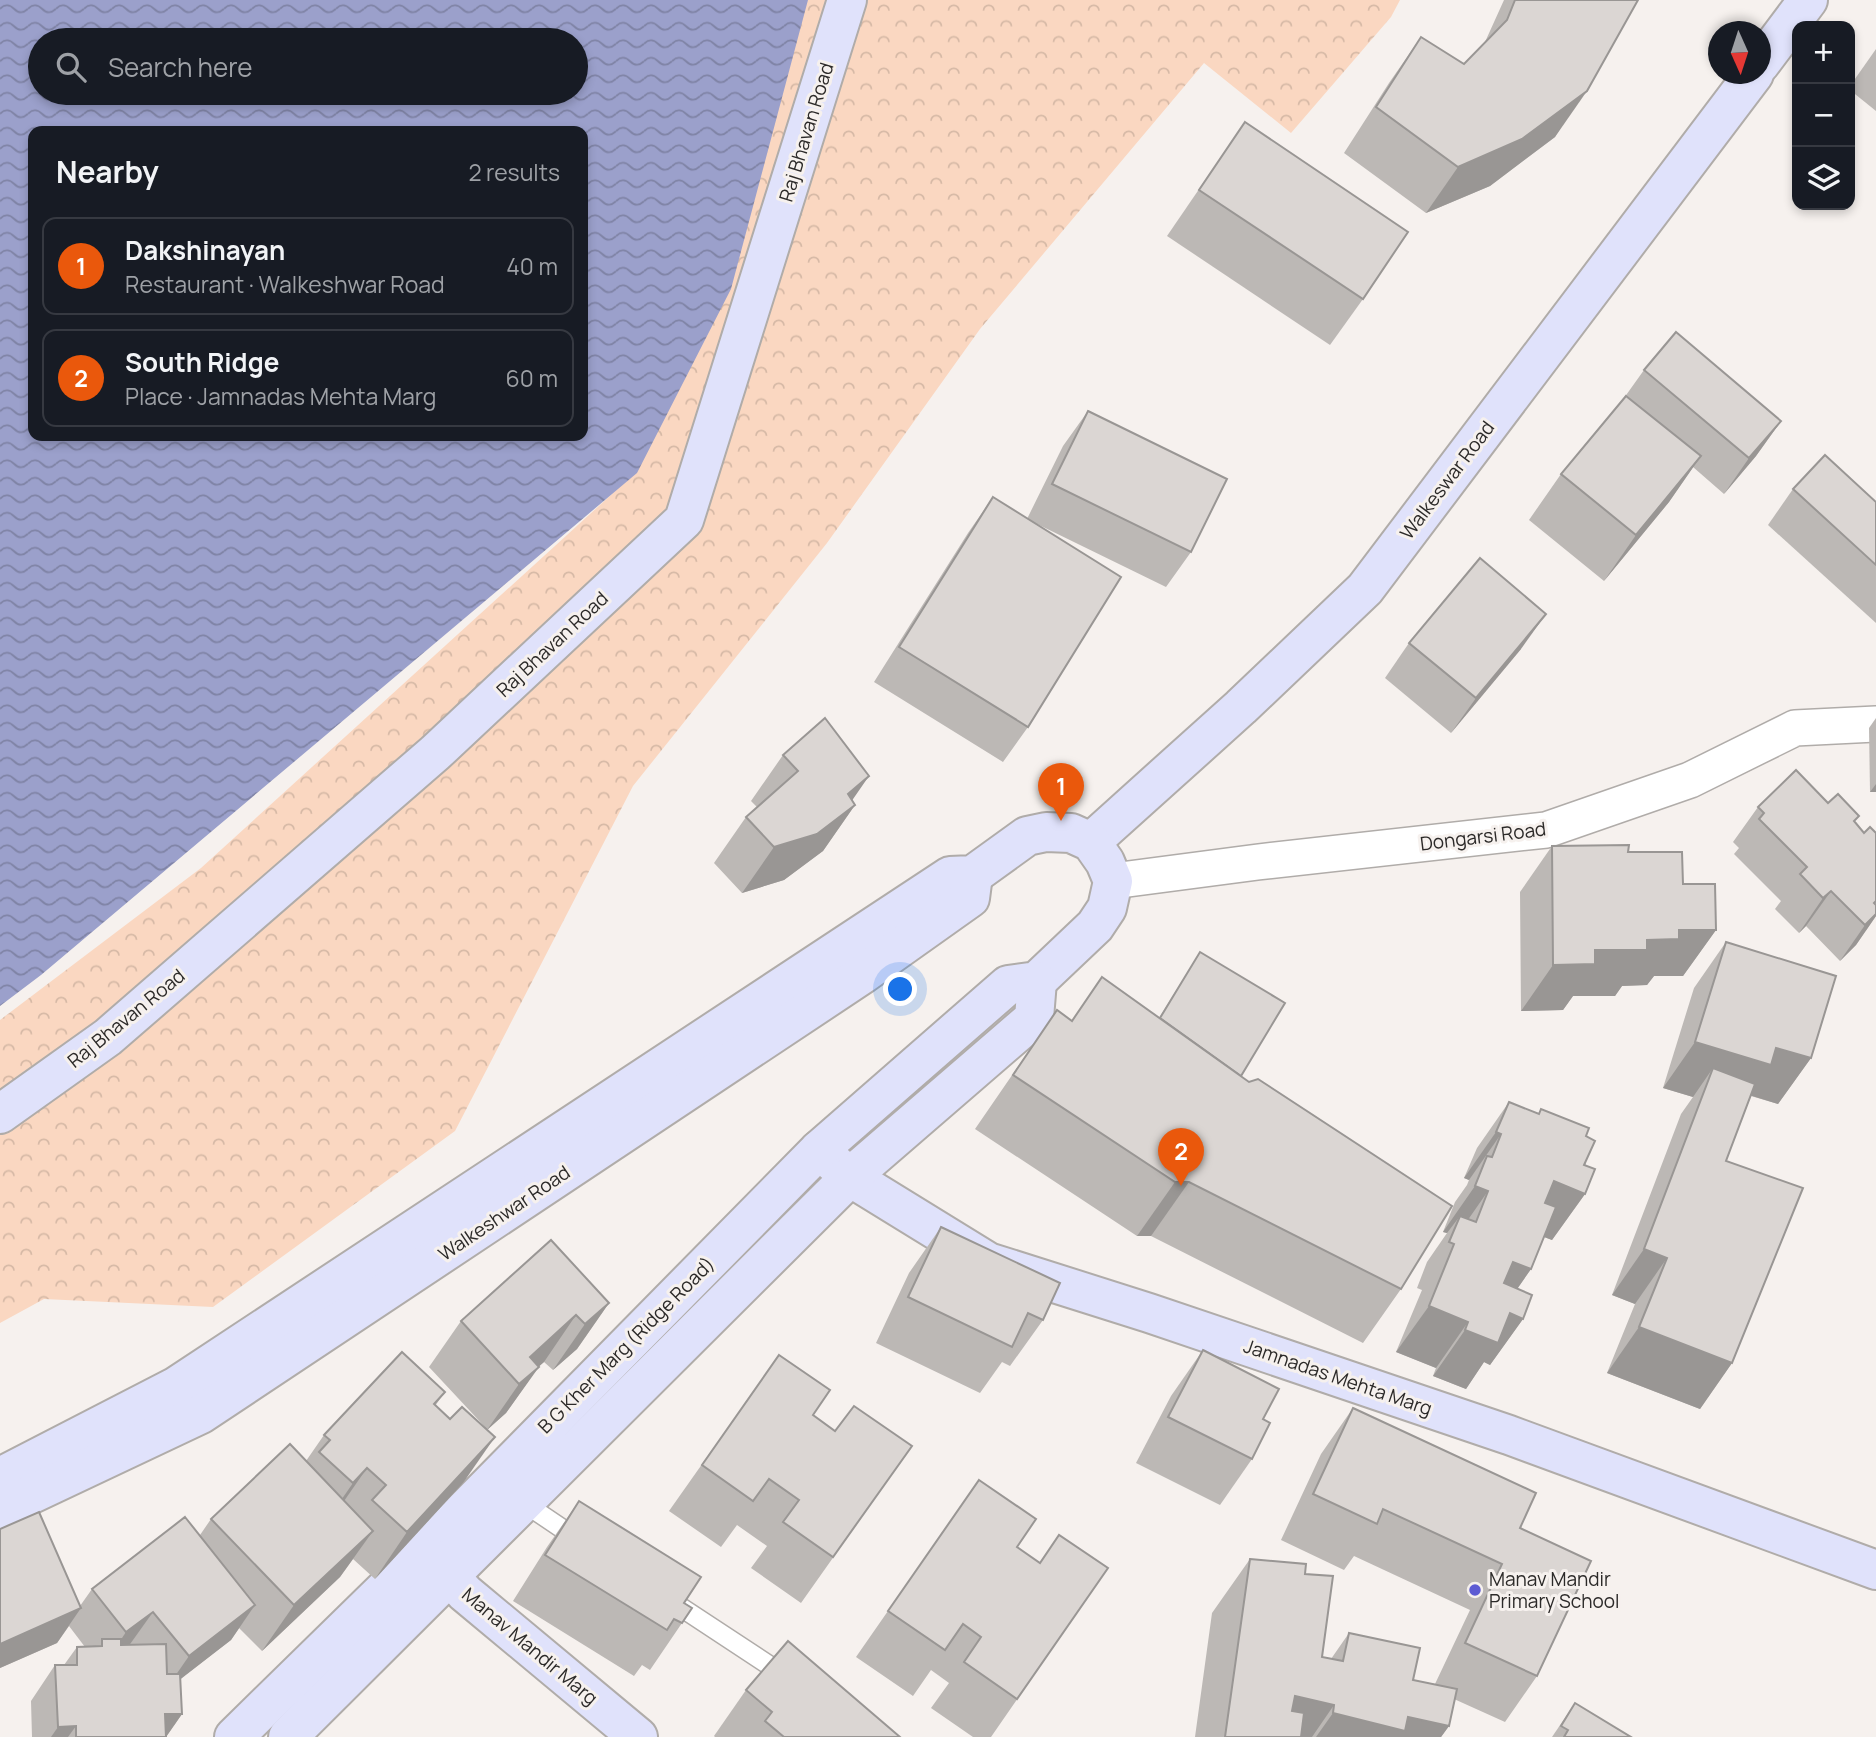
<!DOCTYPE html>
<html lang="en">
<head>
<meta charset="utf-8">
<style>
	body { margin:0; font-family:Manrope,sans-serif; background:#242831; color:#f1f3f6 }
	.controls { position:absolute; right:21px; top:21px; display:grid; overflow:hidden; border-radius:14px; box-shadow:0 4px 10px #0003 }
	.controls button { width:63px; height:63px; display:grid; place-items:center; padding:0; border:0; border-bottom:2px solid #363941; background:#171b24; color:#f1f3f6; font:35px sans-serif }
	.compass { position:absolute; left:1708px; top:21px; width:63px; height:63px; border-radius:50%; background:#171b24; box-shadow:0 4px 10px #0003; rotate:177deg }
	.you { position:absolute; left:901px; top:990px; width:24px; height:24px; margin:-18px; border:5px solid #fff; border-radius:50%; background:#1a73e8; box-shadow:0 0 0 10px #1a73e833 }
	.badge { display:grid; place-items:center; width:46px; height:46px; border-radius:50%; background:#ea580c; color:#fff; font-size:23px; font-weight:700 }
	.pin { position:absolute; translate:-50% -58px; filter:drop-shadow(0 2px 4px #0008) }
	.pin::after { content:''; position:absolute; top:37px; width:24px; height:21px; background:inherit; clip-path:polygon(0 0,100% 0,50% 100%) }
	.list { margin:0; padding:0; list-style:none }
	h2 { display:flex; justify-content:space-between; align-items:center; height:91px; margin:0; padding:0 28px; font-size:30px }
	h2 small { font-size:23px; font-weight:400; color:#9ea1a6 }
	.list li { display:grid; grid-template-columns:46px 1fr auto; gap:21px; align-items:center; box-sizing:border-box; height:98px; margin:0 14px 14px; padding:0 14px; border:2px solid #363941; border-radius:14px }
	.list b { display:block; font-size:26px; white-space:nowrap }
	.list p { margin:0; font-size:23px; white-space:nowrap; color:#9ea1a6 }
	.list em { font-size:23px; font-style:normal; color:#9ea1a6 }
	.icon { flex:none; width:38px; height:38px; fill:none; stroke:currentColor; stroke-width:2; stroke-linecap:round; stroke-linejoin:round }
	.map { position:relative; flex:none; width:1876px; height:1737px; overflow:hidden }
	.search { position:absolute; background:#171b24; box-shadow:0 4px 10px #0003; left:28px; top:28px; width:560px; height:77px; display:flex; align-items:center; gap:18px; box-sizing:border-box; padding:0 24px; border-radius:38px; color:#9ea1a6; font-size:26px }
	.panel { position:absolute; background:#171b24; box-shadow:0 4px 10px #0003; left:28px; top:126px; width:560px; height:315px; border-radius:14px }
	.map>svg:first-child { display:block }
</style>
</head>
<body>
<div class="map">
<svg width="1876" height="1737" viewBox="0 0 1876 1737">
	<defs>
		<pattern id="forest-crowns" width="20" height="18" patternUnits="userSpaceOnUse" patternTransform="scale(1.75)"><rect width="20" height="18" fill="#fad7c1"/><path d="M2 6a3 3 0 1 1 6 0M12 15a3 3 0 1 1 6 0" fill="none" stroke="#d6b9a6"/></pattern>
		<pattern id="water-waves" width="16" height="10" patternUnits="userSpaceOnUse" patternTransform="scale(1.75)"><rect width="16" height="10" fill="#9ba0cb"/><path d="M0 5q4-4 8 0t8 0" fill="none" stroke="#7f83a5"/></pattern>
	</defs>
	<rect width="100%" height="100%" fill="#f6f1ee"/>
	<path fill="url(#forest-crowns)" d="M765 0H1400L1391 17 1291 133 1204 63 980 329 827 543 633 786 455 1131 213 1307 44 1299 0 1323V1020L201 868 612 494Z"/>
	<path fill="url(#water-waves)" fill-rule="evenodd" d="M0 0H808L731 289 637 473 41 975 0 1006ZM40 40H576V93H40ZM33 131H583V436H33Z"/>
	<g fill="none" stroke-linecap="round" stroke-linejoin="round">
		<g stroke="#b0aca9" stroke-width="21">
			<g id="lane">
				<path d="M524 1503 579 1540"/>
				<path d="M670 1600 787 1677"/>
			</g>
		</g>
		<g stroke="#b0aca9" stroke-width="38">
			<path id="street" d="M1113 881 1258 862 1546 830 1690 780 1795 728 1876 724"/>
		</g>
		<g stroke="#b0aca9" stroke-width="42">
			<g id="secondary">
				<path d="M1760 64 1808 0"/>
				<path d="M1091 842 1241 707 1365 589 1754 74"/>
				<path d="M0 1114 108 1037 435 753 684 520 847 0"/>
				<path d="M819 1150 850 1177 988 1262 1149 1313 1509 1435 1876 1570"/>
				<path d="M0 1477 175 1387 950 876 973 875 1027 836 1046 832 1071 833 1091 842 1105 862 1113 881 1107 908 1095 926 1037 981 1008 985 819 1150 426 1549 234 1737"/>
				<path d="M0 1509 201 1414 863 974 970 898 973 875"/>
				<path d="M434 1559 465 1593 638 1737"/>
				<path d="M288 1737 850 1177 1034 1018 1037 981"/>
			</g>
		</g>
		<use href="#lane" stroke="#fff" stroke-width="18"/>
		<use href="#street" stroke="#fff" stroke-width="35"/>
		<use href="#secondary" stroke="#e0e2fb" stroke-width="38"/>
	</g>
	<g fill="#bcb8b5">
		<path d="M1504 0H1638L1555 137 1490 186 1426 213 1344 153 1389 83 1421 37 1464 64 1485 42Z"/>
		<path d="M1876 49V111L1850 90V86Z"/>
		<path d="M1245 122 1363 299 1330 345 1167 236Z"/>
		<path d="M1644 370 1781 421 1756 456 1724 494 1693 467 1669 502 1604 581 1529 520 1561 474 1624 398Z"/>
		<path d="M1088 411 1191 552 1166 587 1035 523 1028 727 1003 762 874 682 968 533 993 497 1027 519 1063 446Z"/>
		<path d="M1793 489 1876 502V623L1768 525Z"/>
		<path d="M1409 643 1521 649 1451 733 1385 678Z"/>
		<path d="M1876 718V792H1870L1869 728Z"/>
		<path d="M783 755 852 800 855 805 823 851 784 880 742 893 714 863 746 817 757 807 751 801Z"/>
		<path d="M1828 803 1855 822 1864 833H1876V916L1856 945 1840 961 1806 926 1799 933 1775 909 1781 901 1734 854 1739 848 1733 842 1758 807Z"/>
		<path d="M1552 846 1628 852 1683 884 1716 930 1683 976H1654L1647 985 1622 986 1615 996H1573L1563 1010 1521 1011 1520 892Z"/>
		<path d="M1726 942 1811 1058 1778 1104 1751 1096 1726 1161 1732 1363 1700 1409 1607 1373 1635 1304 1612 1295 1681 1114 1693 1097 1663 1088 1694 988Z"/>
		<path d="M1200 952 1241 1076 1401 1289 1363 1343 1151 1236H1137L975 1129 1057 1010 1072 1021 1159 1018Z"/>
		<path d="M1509 1102 1538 1114 1541 1109 1586 1136 1585 1194 1552 1240 1544 1237 1531 1269 1517 1289 1523 1319 1490 1365 1484 1362 1466 1389 1433 1376 1436 1368 1396 1352 1422 1290 1417 1288 1427 1262 1447 1233 1443 1232 1455 1202 1467 1185 1469 1180 1464 1178 1477 1148Z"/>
		<path d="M941 1227 1043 1320 1010 1366 1002 1362 980 1393 876 1343 909 1273Z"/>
		<path d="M609 1303 577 1349 553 1370 544 1362 538 1367 506 1413 487 1430 463 1483 375 1579 353 1559 340 1577 262 1651 239 1628 231 1640 180 1679 182 1714 166 1737H32L31 1701 55 1665H64L77 1647H85L69 1626 57 1643 0 1668V1529L80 1606 92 1589 200 1535 211 1519 306 1461 324 1435 445 1392 435 1406 450 1419 485 1427 429 1367 461 1321Z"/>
		<path d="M1203 1350 1263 1419 1252 1459 1220 1505 1136 1463 1171 1396Z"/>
		<path d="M779 1355 813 1415 835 1431 912 1446 801 1603 751 1568 767 1546 737 1525 721 1547 669 1511Z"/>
		<path d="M1353 1408 1520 1528 1537 1676 1505 1722 1454 1699 1449 1726 1441 1737H1195L1212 1613 1250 1559 1305 1574 1322 1657 1331 1659 1349 1633 1413 1680 1435 1684 1470 1610 1354 1556 1344 1570 1281 1540 1321 1454Z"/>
		<path d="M979 1480 1017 1547 1040 1563 1108 1568 991 1737H973L931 1708 949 1683 931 1670 913 1696 856 1657Z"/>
		<path d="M579 1501 684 1603 682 1623 650 1670 642 1665 634 1676 513 1601 547 1547Z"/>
		<path d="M746 1690 900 1737H715L714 1736Z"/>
		<path d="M1575 1703 1631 1737H1552Z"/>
	</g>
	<g fill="#999694">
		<path d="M1587 91 1555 137 1490 186 1426 213 1458 167Z"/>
		<path d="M1781 421 1756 456 1724 494 1749 458Z"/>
		<path d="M1701 456 1669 502 1604 581 1636 535Z"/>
		<path d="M1546 614 1521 649 1451 733 1476 698Z"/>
		<path d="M869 776 842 815 855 805 823 851 784 880 742 893 774 847 848 794Z"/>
		<path d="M1876 784V792H1870Z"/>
		<path d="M1831 891 1806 926 1799 933 1823 898Z"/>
		<path d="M1876 914V916L1856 945 1840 961 1865 925Z"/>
		<path d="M1679 930H1716L1683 976H1654L1647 985 1622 986 1615 996H1573L1563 1010 1521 1011 1553 965 1595 950 1647 940Z"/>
		<path d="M1695 1042 1776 1048 1811 1058 1778 1104 1749 1095 1713 1068 1693 1097 1663 1088Z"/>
		<path d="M1496 1132 1501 1134 1469 1180 1464 1178Z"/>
		<path d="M1554 1181 1585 1194 1552 1240 1521 1228Z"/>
		<path d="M1175 1182H1189L1151 1236H1137Z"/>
		<path d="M1475 1186 1488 1191 1456 1237 1460 1216 1447 1233 1443 1232Z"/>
		<path d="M1644 1249 1667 1258 1635 1304 1612 1295Z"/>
		<path d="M1513 1262 1531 1269 1499 1315 1481 1308Z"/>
		<path d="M609 1303 577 1349 553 1370 585 1324Z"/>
		<path d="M1429 1306 1468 1322 1436 1368 1396 1352Z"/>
		<path d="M1510 1313 1523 1319 1490 1365 1484 1362 1466 1389 1433 1376 1465 1330Z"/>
		<path d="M576 1315 544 1362 527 1377 539 1367 506 1413 487 1430 519 1384 530 1357Z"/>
		<path d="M1639 1327 1732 1363 1700 1409 1607 1373Z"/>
		<path d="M495 1437 463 1483 375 1579 407 1532Z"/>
		<path d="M367 1468 335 1514 321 1529 353 1483Z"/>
		<path d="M373 1531 340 1577 262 1651 294 1605Z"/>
		<path d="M255 1605 231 1640 164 1692 189 1656Z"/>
		<path d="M81 1608 57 1643 0 1668V1644Z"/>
		<path d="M153 1612 128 1647 102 1668 126 1632Z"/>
		<path d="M1295 1696 1334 1705 1312 1737H1266Z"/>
		<path d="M1333 1713 1408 1717 1449 1726 1441 1737H1316Z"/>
		<path d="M165 1714H182L166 1737Z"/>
		<path d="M76 1726 68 1737H51L58 1727Z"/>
	</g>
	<g fill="#dbd6d3" stroke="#999694" stroke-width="2">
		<path d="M1515 0H1638L1587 91 1522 139 1458 167 1376 107 1421 37 1464 64 1507 20Z"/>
		<path d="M1245 122 1408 232 1363 299 1199 190Z"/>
		<path d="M1676 332 1781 421 1749 458 1644 370Z"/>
		<path d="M1626 396 1701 456 1636 535 1561 474Z"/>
		<path d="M1088 411 1227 479 1191 552 1052 484Z"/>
		<path d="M1825 455 1876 502V565L1793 489Z"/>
		<path d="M993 497 1121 577 1028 727 899 647Z"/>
		<path d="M1480 558 1546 614 1476 698 1409 643Z"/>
		<path d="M825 718 869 776 848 794 855 805 817 834 774 847 746 817 798 771 783 755Z"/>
		<path d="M1796 770 1828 803 1838 794 1859 816 1854 821 1864 833 1870 827 1876 833V901L1874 903 1876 905V914L1865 925 1831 891 1823 898 1800 874 1807 867 1759 819 1764 813 1758 807Z"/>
		<path d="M1629 845 1628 852H1682L1683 884H1715L1716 930H1679V939L1647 940V950H1595V964L1553 965 1552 846Z"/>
		<path d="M1726 942 1836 976 1811 1058 1776 1048 1771 1065 1695 1042Z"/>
		<path d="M1200 952 1285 1003 1241 1076 1160 1018Z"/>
		<path d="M1102 977 1249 1082 1258 1079 1452 1206 1401 1289 1189 1182H1175L1013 1075 1057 1010 1072 1021Z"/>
		<path d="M1713 1068 1755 1084 1726 1161 1803 1188 1732 1363 1639 1327 1667 1258 1644 1249Z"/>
		<path d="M1509 1102 1539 1114 1541 1109 1589 1128 1586 1136 1595 1141 1584 1165 1595 1169 1585 1194 1554 1181 1545 1203 1556 1207 1531 1269 1513 1262 1504 1283 1532 1295 1523 1319 1510 1313 1498 1343 1465 1330 1468 1322 1429 1306 1454 1244 1449 1242 1460 1216 1476 1222 1488 1191 1475 1186 1487 1156 1492 1157 1501 1134 1496 1132Z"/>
		<path d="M941 1227 1060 1283 1043 1320 1028 1313 1012 1347 908 1297Z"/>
		<path d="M551 1240 609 1303 585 1324 576 1315 530 1357 539 1367 519 1384 461 1321Z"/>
		<path d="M1203 1350 1279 1389 1263 1419 1270 1423 1252 1459 1168 1417Z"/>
		<path d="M402 1352 445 1392 434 1404 450 1419 462 1407 495 1437 407 1532 372 1500 386 1485 367 1468 353 1483 319 1452 330 1440 324 1435Z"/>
		<path d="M779 1355 830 1390 813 1415 835 1431 854 1406 912 1446 833 1557 783 1522 799 1500 769 1479 753 1501 702 1465Z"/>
		<path d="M1353 1408 1536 1493 1520 1528 1591 1561 1537 1676 1465 1643 1502 1564 1383 1509 1377 1524 1313 1494Z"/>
		<path d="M290 1444 373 1531 294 1605 211 1519Z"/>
		<path d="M979 1480 1036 1519 1017 1547 1040 1563 1059 1535 1108 1568 1017 1699 964 1662 981 1637 963 1624 945 1650 888 1611Z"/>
		<path d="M579 1501 701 1577 684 1603 692 1608 682 1623 674 1619 667 1630 545 1555Z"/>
		<path d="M39 1512 81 1608 0 1644V1529Z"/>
		<path d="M185 1517 255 1605 189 1656 153 1612 126 1632 92 1589Z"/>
		<path d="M1250 1559 1306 1564 1305 1574 1333 1576 1322 1657 1343 1661 1349 1633 1420 1648 1413 1680 1457 1689 1449 1726 1408 1717 1405 1731 1333 1713 1334 1705 1295 1696 1292 1711 1304 1713 1301 1737H1225Z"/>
		<path d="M102 1639H121V1645L166 1644 167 1674H180L182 1714H165L166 1737H76V1726L58 1727 55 1665H77V1647L102 1646Z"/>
		<path d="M788 1641 900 1737H784L765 1721 772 1712 746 1690Z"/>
		<path d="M1575 1703 1631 1737H1564L1568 1730 1561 1726Z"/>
	</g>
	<circle fill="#5d5bd3" stroke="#f6f1ee" stroke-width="2.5" cx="1475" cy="1590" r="7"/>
	<g text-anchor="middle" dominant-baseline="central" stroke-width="6" stroke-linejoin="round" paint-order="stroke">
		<g font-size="19" fill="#2c2a29" stroke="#f6f1ee">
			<text transform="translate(806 132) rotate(-73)">Raj Bhavan Road</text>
			<text transform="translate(1447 480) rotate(-53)">Walkeswar Road</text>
			<text transform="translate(552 644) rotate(-43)">Raj Bhavan Road</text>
			<text transform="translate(1483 836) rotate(-7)">Dongarsi Road</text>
			<text transform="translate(126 1018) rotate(-39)">Raj Bhavan Road</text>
			<text transform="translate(504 1213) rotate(-34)">Walkeshwar Road</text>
			<text transform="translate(626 1345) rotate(-45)">B G Kher Marg (Ridge Road)</text>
			<text transform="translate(1338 1377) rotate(19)">Jamnadas Mehta Marg</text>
			<text transform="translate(530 1646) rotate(40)">Manav Mandir Marg</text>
		</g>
		<g font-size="19" fill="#2c2a29" stroke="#f6f1ee" text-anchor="start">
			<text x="1489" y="1579">Manav Mandir<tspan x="1489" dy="22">Primary School</tspan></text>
		</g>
	</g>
</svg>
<div class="controls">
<button>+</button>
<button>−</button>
<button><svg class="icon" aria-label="layers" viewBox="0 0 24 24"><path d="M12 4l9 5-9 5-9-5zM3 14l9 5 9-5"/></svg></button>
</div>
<svg class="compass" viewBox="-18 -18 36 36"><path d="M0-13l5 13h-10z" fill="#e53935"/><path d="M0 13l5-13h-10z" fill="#9ea1a6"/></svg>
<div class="you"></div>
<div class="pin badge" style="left:1061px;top:821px">1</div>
<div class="pin badge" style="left:1181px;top:1186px">2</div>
<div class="search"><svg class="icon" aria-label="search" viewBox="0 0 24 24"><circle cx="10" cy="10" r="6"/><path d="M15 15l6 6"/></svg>Search here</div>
<section class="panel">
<h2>Nearby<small>2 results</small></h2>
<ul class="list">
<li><span class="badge">1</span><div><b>Dakshinayan</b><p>Restaurant · Walkeshwar Road</p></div><em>40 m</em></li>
<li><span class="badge">2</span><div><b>South Ridge</b><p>Place · Jamnadas Mehta Marg</p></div><em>60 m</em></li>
</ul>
</section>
</div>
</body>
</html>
